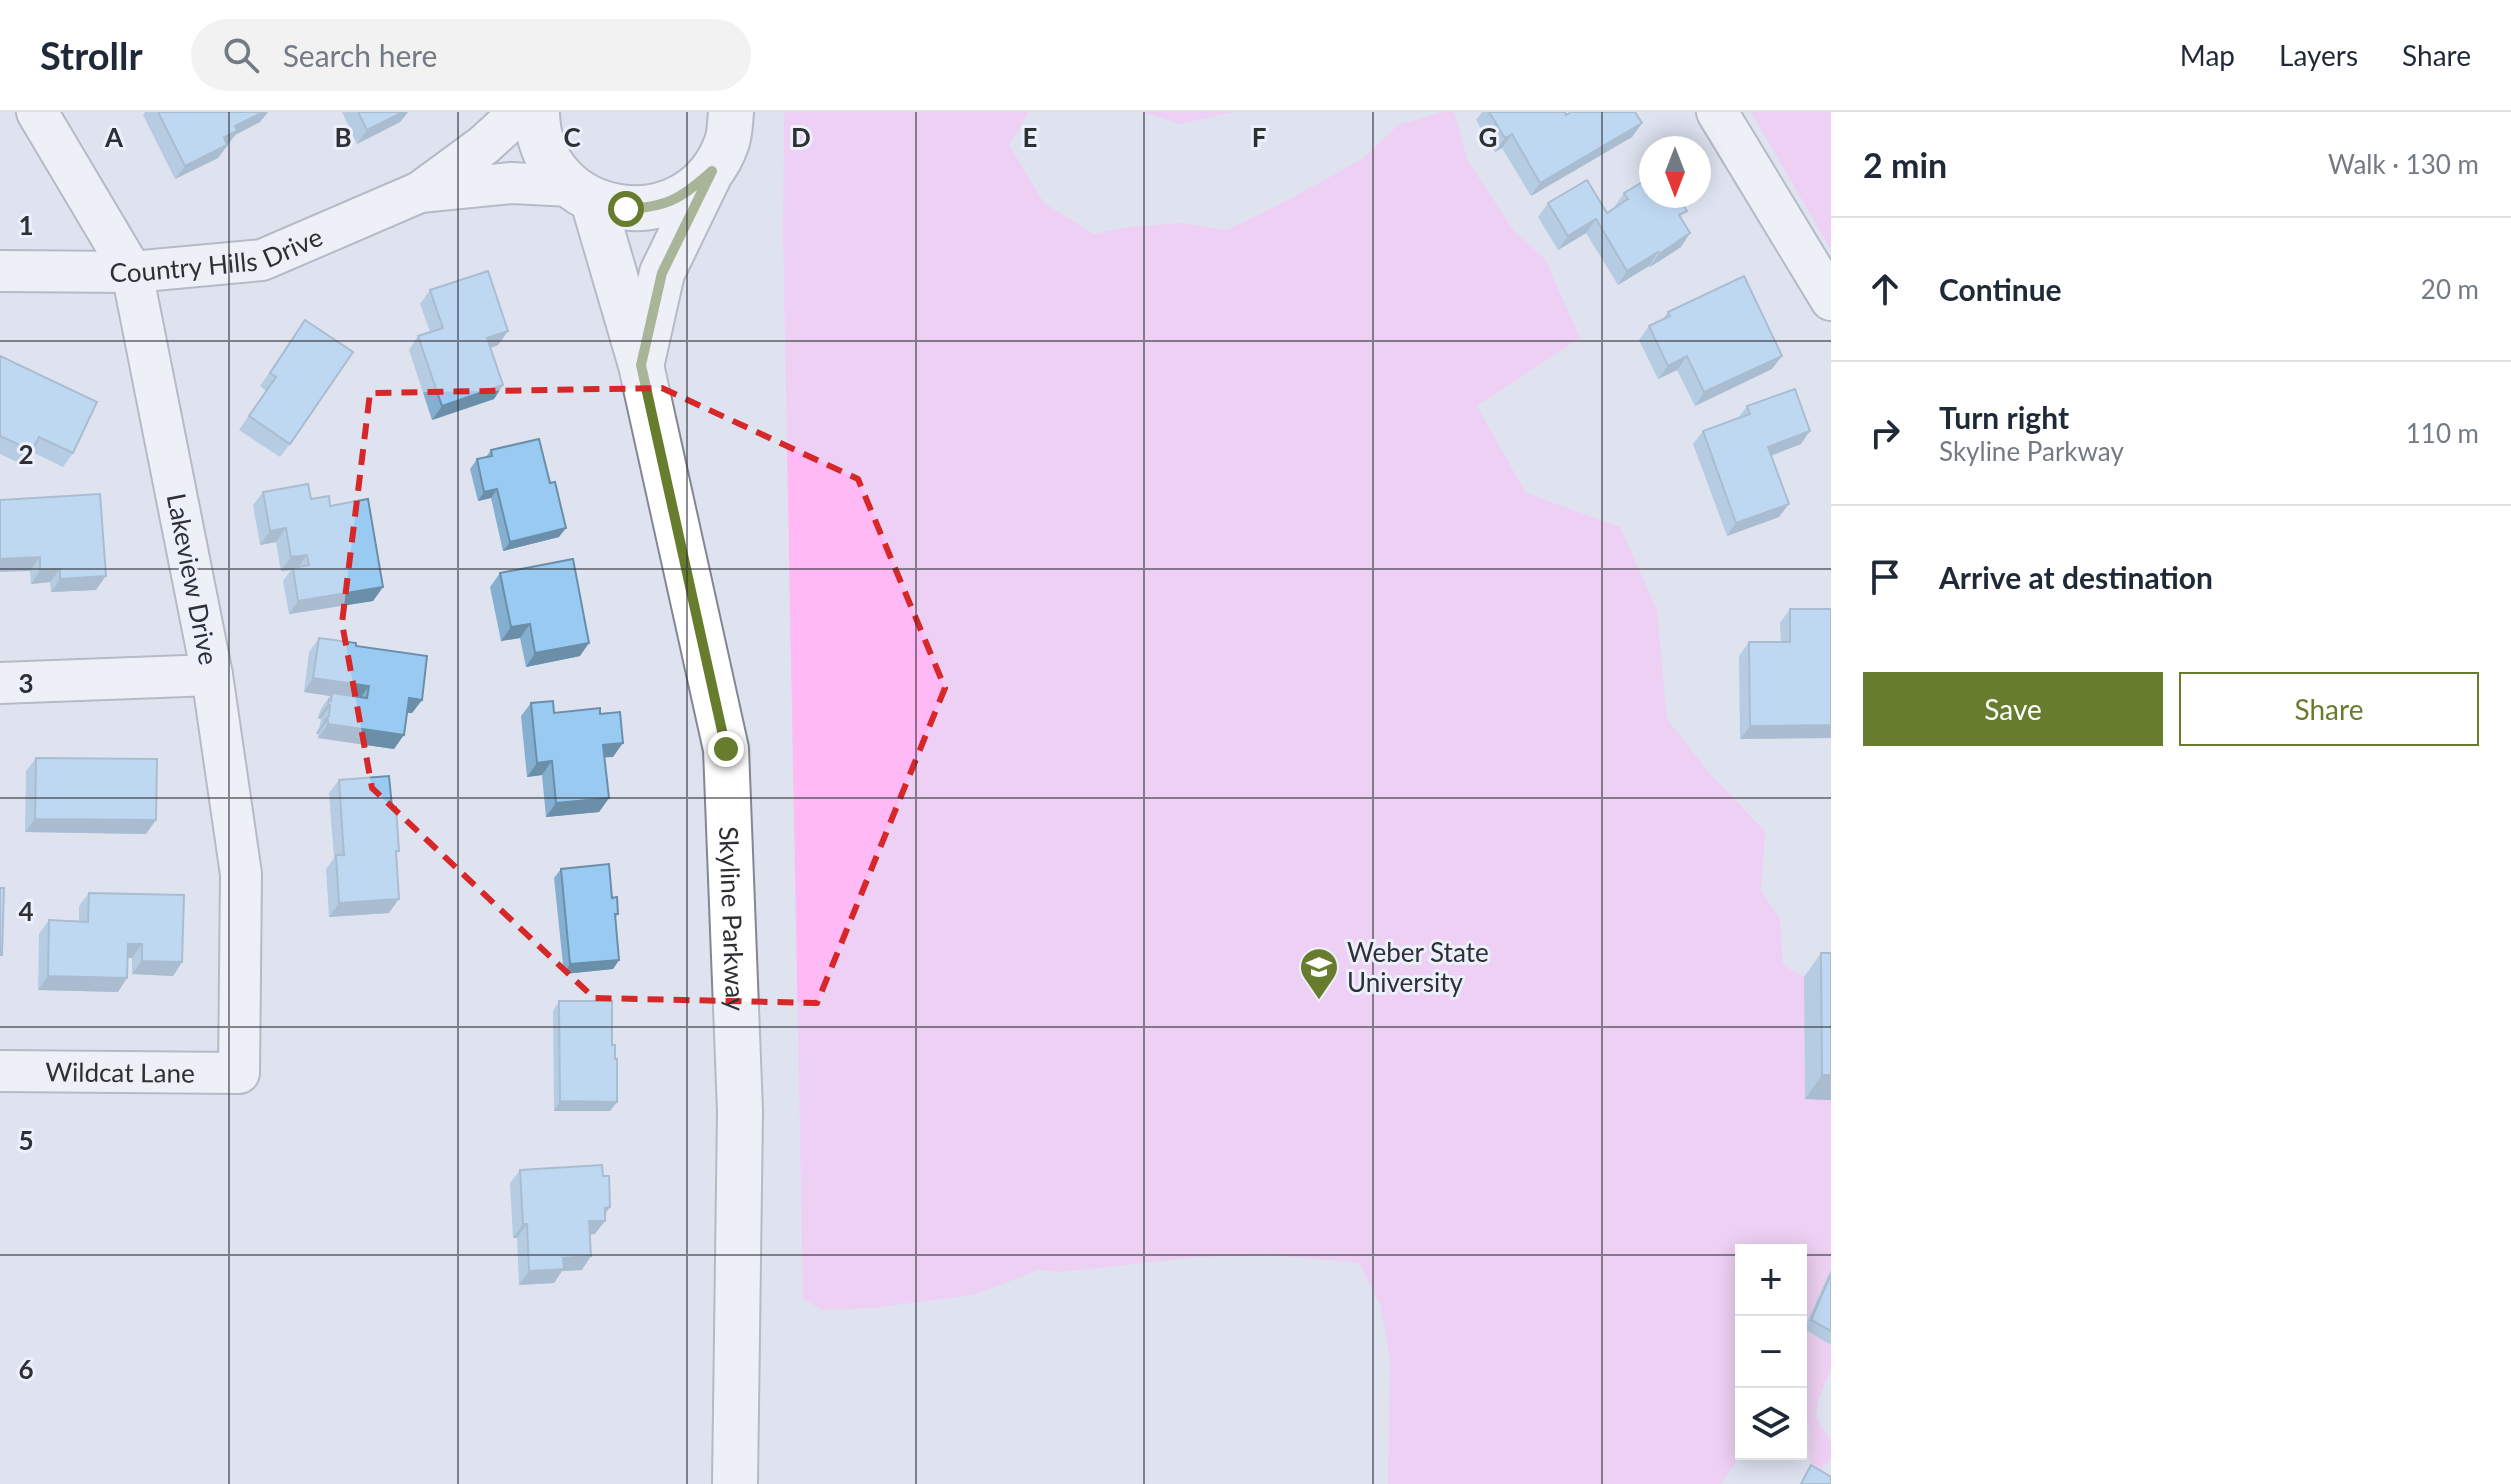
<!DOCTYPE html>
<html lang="en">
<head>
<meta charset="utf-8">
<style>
	body { margin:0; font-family:Lato,sans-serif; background:#f2f2f3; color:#1f2937 }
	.controls { position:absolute; right:24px; bottom:24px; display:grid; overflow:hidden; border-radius:0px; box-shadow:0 4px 20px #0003 }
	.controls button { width:72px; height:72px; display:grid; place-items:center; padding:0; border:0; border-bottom:2px solid #e0e1e3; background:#fff; color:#1f2937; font:40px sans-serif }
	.compass { position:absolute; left:1639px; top:24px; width:72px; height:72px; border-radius:50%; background:#fff; box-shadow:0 4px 20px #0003; rotate:180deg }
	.stop { position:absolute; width:24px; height:24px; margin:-18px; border:6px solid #687c2d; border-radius:50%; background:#fff }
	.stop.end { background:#687c2d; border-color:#fff; box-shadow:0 2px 8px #0008 }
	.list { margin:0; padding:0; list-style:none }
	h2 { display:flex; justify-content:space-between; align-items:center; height:104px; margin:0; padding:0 32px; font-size:34px }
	h2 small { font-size:26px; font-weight:400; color:#747a83 }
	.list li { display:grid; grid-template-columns:52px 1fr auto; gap:24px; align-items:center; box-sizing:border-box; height:144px; padding:0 32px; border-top:2px solid #e0e1e3 }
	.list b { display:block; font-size:30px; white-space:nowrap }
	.list p { margin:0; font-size:26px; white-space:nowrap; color:#747a83 }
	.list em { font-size:26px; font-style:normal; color:#747a83 }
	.actions { display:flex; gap:16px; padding:24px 32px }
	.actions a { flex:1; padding:18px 0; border:2px solid #687c2d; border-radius:0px; text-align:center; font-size:28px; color:#687c2d }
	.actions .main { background:#687c2d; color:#fff }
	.icon { flex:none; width:44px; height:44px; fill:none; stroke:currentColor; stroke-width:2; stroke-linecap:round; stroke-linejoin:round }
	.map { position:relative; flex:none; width:1831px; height:1372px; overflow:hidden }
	header { display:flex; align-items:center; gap:48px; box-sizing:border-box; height:112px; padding:0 40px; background:#fff; border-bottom:2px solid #e0e1e3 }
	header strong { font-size:38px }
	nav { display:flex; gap:44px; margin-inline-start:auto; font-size:28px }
	.search { width:560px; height:72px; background:#f2f2f3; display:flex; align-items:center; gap:20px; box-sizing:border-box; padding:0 28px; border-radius:44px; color:#747a83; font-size:30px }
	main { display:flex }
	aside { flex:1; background:#fff }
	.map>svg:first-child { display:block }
</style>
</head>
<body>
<header>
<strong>Strollr</strong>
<div class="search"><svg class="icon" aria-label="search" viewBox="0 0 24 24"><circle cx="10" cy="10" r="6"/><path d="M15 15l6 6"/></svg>Search here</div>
<nav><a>Map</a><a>Layers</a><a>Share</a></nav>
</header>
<main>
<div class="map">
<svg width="1831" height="1372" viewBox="0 0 1831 1372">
	<rect width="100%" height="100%" fill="#dfe3f0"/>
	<g fill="#ffb9f5">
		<path d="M784 0H1029L1009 33 1044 91 1094 122 1122 116 1180 111 1227 118 1284 90 1361 48 1398 13 1442 0H1454L1468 49 1514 119 1545 147 1580 226 1477 294 1526 381 1620 415 1657 498 1667 607 1711 663 1765 719 1761 779 1780 807 1783 853 1804 865 1831 988V1157L1804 1217 1831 1233V1257L1818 1289 1816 1305 1831 1329V1348L1815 1362C1801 1337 1816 1327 1805 1304L1801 1303V1138H1741L1742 1342 1720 1372H1388L1390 1247 1380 1193 1359 1151 1272 1143 1200 1145 1060 1160 1039 1158 973 1183 873 1196 822 1198 803 1187 783 122Z"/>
		<path d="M1141 0H1234L1180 12Z"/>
		<path d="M1751 0H1831V138Z"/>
	</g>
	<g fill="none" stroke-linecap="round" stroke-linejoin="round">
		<g stroke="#848793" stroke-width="44">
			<g id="street">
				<path d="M1717 0 1831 188"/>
				<path d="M420 80 512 71 571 74"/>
				<path id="s1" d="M0 159 132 160 262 148 420 80 484 33 520 0"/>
				<path d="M0 571 212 563"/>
				<path id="s2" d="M0 959 239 961 241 762 212 563 132 160 37 0"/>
			</g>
		</g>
		<g stroke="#848793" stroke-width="48">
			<g id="secondary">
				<path d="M537 0C538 110 691 133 727 30 730 21 730 10 731 0"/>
				<path id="s3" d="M593 89 641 253 726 637 740 999 735 1372"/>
				<path d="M642 250 662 161 709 64"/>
			</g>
		</g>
		<use href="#street" stroke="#fff" stroke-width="40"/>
		<use href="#secondary" stroke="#fff" stroke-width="44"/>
	</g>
	<g fill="#84afd0">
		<path d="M145 0H268L260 10 235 23 218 46 175 67 143 3Z"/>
		<path d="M342 0H408L400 10 357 32Z"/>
		<path d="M1482 0H1565L1566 3 1642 11 1632 25 1531 84 1502 36 1495 40 1476 8Z"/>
		<path d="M1624 81 1682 107 1681 135 1650 155 1649 154 1618 173 1586 121 1558 138 1538 105 1548 91 1607 101 1615 96V94Z"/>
		<path d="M430 178 498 233 491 236 503 273 494 287 432 308 409 238 418 224 430 220 420 192Z"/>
		<path d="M1668 200 1772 257 1695 294 1677 258 1658 267 1639 228 1649 214 1663 207Z"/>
		<path d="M305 208 290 332 280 345 239 318 266 279 260 274Z"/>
		<path d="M0 244 73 341 63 355 32 340 23 353 0 342Z"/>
		<path d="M1747 294 1801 332 1771 344 1779 405 1727 424 1693 332 1703 319 1739 305Z"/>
		<path d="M491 338 559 425 503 439 491 386 478 389 470 357 477 347 486 345Z"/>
		<path d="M263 380 311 387 330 394 383 475 373 489 289 502 283 469 291 458 281 459 276 430 260 433 253 393Z"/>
		<path d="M0 388 96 478 51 480 50 470 31 472 30 459Z"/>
		<path d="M500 461 580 544 526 555 520 526 501 529 490 475Z"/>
		<path d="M1790 497 1831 626 1740 627 1739 544 1749 530H1781L1780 511Z"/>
		<path d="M319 526 356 534 422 588 412 601H407L394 637 318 626V622L316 621 319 617 321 607 318 606 319 602 322 595 330 584 304 580 309 540Z"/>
		<path d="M531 591 554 601 600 602 613 645H604L609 686 599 700 546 705 542 663 527 665 521 604Z"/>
		<path d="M36 646 146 722 25 720 26 659Z"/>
		<path d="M339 668 396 743 389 801 329 805 326 757 334 746 329 681Z"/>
		<path d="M561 757 612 786 618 802 615 806 619 848 613 857 564 862 554 766Z"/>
		<path d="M89 781 182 850 173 864 132 862V846H128L118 880 38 878 39 822 49 808 79 809V794Z"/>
		<path d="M1821 841 1831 988 1805 987 1804 865Z"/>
		<path d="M559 889 612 933 617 990 610 999H554L553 899Z"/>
		<path d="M520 1058 605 1102 595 1122 590 1123 582 1158 562 1159 554 1171 519 1173 517 1126H513L510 1071Z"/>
		<path d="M1831 1157V1233L1804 1217Z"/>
	</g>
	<g fill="#6b8ea9">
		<path d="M263 0H268L260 10 235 23 218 46 175 67 185 54 224 25 235 14Z"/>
		<path d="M403 0H408L400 10 357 32 367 18Z"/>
		<path d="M1642 11 1632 25 1531 84 1540 71Z"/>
		<path d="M1512 22 1502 36 1495 40 1505 26Z"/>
		<path d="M1596 107 1586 121 1558 138 1568 124Z"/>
		<path d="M1690 121 1681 135 1650 155 1659 142Z"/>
		<path d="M1658 140 1649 154 1618 173 1627 159Z"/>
		<path d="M508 219 498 233 478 240 487 226Z"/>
		<path d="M1687 244 1677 258 1658 267 1668 254Z"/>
		<path d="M1782 244 1772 257 1695 294 1704 280Z"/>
		<path d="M503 273 494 287 432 308 442 294Z"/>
		<path d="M1810 319 1801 332 1758 348 1768 335Z"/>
		<path d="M497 377 491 386 478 389 484 380Z"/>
		<path d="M1789 392 1779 405 1727 424 1736 411Z"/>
		<path d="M286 416 276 430 260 433 270 419Z"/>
		<path d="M566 416 559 425 503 439 510 430Z"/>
		<path d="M307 443 297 457 293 456 291 458 281 459 291 445Z"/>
		<path d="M40 445 30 459 0 460V447Z"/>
		<path d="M60 457 50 470 31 472 40 458Z"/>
		<path d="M106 464 96 478 51 480 60 467Z"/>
		<path d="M383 475 373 489 289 502 298 489Z"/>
		<path d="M530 512 520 526 501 529 511 515Z"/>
		<path d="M589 531 580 544 526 555 535 541Z"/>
		<path d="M313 566 369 574 359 588 332 581 330 584 304 580Z"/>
		<path d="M409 586 422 588 412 601 399 600Z"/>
		<path d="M328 592 330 593 321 607 318 606Z"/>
		<path d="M325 608H328L318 622 316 621Z"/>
		<path d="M328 612 404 623 394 637 318 626Z"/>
		<path d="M1831 613V626L1740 627 1750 614Z"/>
		<path d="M623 631 613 645 594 646 603 633Z"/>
		<path d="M552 649 542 663 527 665 537 651Z"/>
		<path d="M609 686 599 700 546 705 556 691Z"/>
		<path d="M35 707 156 708 146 722 25 720Z"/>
		<path d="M399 787 389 801 329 805 339 791Z"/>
		<path d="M128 832H142L132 846H119Z"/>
		<path d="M619 848 613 857 564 862 570 852Z"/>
		<path d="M142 849 182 850 173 864 132 862Z"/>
		<path d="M48 864 127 866 118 880 38 878Z"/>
		<path d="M1822 963H1831V988L1805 987Z"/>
		<path d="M560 989 617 990 610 999H554Z"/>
		<path d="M610 1095 600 1109H605L595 1122 580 1123 589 1109 605 1096Z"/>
		<path d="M523 1112H527L517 1126H513Z"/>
		<path d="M591 1144 582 1158 562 1159 554 1171 519 1173 529 1159 563 1146Z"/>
	</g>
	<g fill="#99cbf2" stroke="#6b8ea9" stroke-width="2">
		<path d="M158 0H263L235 14 237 19 224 25 227 33 185 54Z"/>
		<path d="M358 0H403L367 18Z"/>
		<path d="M1489 0H1565L1566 3 1571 0H1635L1642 11 1540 71 1512 22 1505 26Z"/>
		<path d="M1651 65V84H1678L1687 99 1679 103 1690 121 1659 142 1658 140 1627 159 1596 107 1568 124 1548 91 1587 68 1607 101 1628 87 1624 81Z"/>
		<path d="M488 159 508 219 487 226 503 273 442 294 418 224 443 216 430 178Z"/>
		<path d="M1744 164 1782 244 1704 280 1687 244 1668 254 1649 214 1670 204 1668 200Z"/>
		<path d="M305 208 353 240 290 332 249 304 276 265 270 261Z"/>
		<path d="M0 244 97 290 73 341 39 325 32 339 0 324Z"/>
		<path d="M1795 277 1810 319 1768 335 1789 392 1736 411 1703 319 1750 302 1747 294Z"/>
		<path d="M539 327 550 371 555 370 566 416 510 430 497 377 484 380 477 347 492 344 491 338Z"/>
		<path d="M308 372 311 387 329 384 330 394 368 387 383 475 298 489 293 456 309 453 307 443 291 445 286 416 270 419 263 380Z"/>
		<path d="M100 382 106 464 60 467V457L40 458V445L0 447V388Z"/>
		<path d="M573 447 589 531 535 541 530 512 511 515 500 461Z"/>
		<path d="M1790 497H1831V613L1750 614 1749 530H1790Z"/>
		<path d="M319 526 356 531V534L427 544 422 588 409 586 404 623 328 612V608H325L329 604 330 593 328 592 329 588 331 589 332 581 367 586 369 574 313 566Z"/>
		<path d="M553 589 554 601 600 596V602L620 600 623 631 603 633 609 686 556 691 552 649 537 651 531 591Z"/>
		<path d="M36 646 157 647 156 708 35 707Z"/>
		<path d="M389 664 392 695H396L399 739H396L399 787 339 791 336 743H344L339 668Z"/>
		<path d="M609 752 612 786 617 785 618 802H615L619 848 570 852 561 757Z"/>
		<path d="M0 776H4L2 843H0Z"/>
		<path d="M89 781 184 783 182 850 142 849V832H128L127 866 48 864 49 808 88 810Z"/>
		<path d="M1821 841H1831V963H1822Z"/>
		<path d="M559 889H612V933H615V947H617V990L560 989Z"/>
		<path d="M602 1053 603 1064H609L610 1095 605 1096V1109H589L591 1144 563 1146 564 1157 529 1159 527 1112H523L520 1058Z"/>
		<path d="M1831 1162V1219L1811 1208Z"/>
		<path d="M1811 1353 1831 1365V1372H1801Z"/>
	</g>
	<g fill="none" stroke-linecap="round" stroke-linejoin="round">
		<path stroke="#687c2d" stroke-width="10" d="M626 97C667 95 681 87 712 59L662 161 641 253 726 637"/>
	</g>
	<path d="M0 0H1831V1372H0ZM662 276 858 367 945 576 817 891 594 886 372 676 342 511 370 281Z" fill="#dfe3f0" fill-opacity=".55" fill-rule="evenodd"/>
	<path fill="none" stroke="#d62828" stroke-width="6" stroke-dasharray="16 10" stroke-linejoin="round" d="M662 276 858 367 945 576 817 891 594 886 372 676 342 511 370 281Z"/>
	<path fill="none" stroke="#2e3034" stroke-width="2" stroke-opacity="0.55" d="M229 0V1372M458 0V1372M687 0V1372M916 0V1372M1144 0V1372M1373 0V1372M1602 0V1372M0 229H1831M0 457H1831M0 686H1831M0 915H1831M0 1143H1741M1801 1143H1831"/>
	<defs>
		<g id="university-pin" transform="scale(2)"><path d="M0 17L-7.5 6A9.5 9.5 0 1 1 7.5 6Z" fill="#687c2d" stroke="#ecf0fd"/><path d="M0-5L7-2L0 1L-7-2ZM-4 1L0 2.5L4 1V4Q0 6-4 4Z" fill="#fff"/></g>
	</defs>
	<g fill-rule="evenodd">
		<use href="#university-pin" x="1319" y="855"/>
	</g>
	<g text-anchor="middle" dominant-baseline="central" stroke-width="6" stroke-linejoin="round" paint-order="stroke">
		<g font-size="26" fill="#2e3034" stroke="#ecf0fd">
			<text stroke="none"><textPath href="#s1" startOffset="218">Country Hills Drive</textPath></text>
			<text transform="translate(193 467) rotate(79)">Lakeview Drive</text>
			<text stroke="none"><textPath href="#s3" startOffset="734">Skyline Parkway</textPath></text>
			<text stroke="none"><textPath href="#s2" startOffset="120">Wildcat Lane</textPath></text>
		</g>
		<g font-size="26" fill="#2e3034" stroke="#ecf0fd" text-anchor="start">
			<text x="1347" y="840">Weber State<tspan x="1347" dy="30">University</tspan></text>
		</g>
	</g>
	<g font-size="26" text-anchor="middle" font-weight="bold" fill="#2e3034" stroke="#ecf0fd" stroke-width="6" stroke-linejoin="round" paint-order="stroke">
		<text x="114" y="35">A</text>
		<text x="343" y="35">B</text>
		<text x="572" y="35">C</text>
		<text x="801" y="35">D</text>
		<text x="1030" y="35">E</text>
		<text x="1259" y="35">F</text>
		<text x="1488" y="35">G</text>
		<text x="26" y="123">1</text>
		<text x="26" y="352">2</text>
		<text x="26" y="581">3</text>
		<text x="26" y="809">4</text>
		<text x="26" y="1038">5</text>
		<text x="26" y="1267">6</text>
	</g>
</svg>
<div class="controls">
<button>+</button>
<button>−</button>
<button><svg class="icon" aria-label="layers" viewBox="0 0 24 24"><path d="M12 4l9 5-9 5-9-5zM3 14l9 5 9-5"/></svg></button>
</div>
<svg class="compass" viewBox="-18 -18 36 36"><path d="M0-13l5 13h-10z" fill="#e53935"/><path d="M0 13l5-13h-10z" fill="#747a83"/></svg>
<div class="stop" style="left:626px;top:97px"></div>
<div class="stop end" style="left:726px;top:637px"></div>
</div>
<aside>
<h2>2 min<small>Walk · 130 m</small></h2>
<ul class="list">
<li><svg class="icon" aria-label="ahead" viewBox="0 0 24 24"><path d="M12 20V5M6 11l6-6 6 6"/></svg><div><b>Continue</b></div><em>20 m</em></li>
<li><svg class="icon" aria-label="right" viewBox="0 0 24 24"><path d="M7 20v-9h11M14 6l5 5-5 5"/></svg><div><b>Turn right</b><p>Skyline Parkway</p></div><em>110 m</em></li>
<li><svg class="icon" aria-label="arrive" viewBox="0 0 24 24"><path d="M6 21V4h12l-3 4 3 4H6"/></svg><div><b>Arrive at destination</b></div></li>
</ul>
<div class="actions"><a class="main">Save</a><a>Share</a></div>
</aside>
</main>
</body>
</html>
